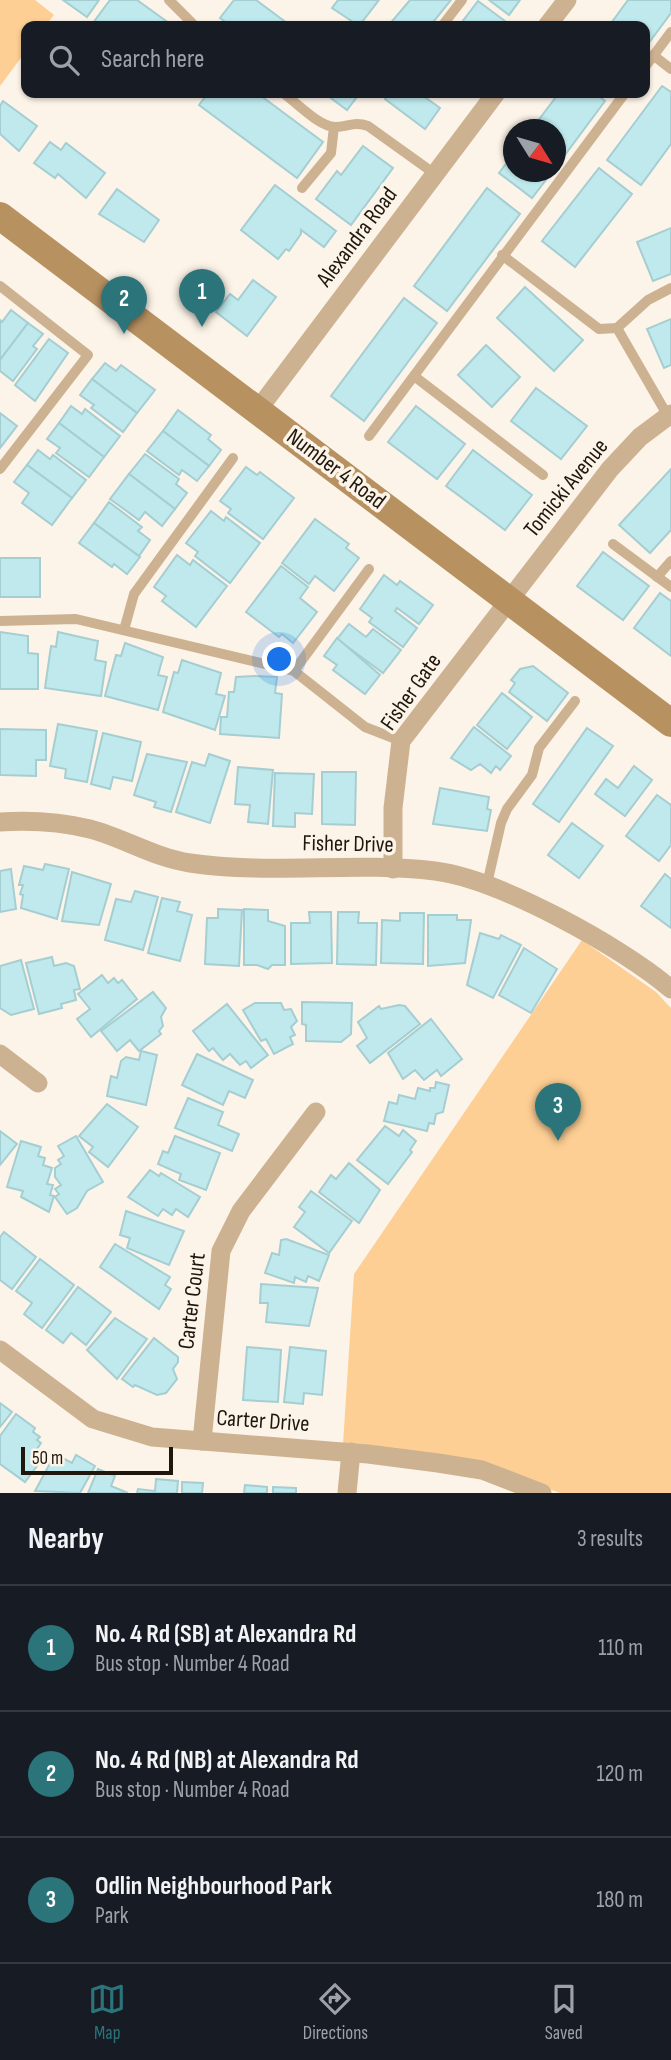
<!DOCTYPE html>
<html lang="en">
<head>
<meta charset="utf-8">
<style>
	body { margin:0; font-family:"Sofia Sans Condensed",sans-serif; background:#20242c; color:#f1f3f6 }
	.compass { position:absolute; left:503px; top:119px; width:63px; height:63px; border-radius:50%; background:#171b24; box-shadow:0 2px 5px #0004; rotate:127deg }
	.scale { position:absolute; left:21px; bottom:18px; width:152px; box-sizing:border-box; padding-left:7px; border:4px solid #1f170d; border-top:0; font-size:19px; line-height:24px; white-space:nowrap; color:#1f170d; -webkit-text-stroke:5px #fdf4e9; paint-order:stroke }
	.you { position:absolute; left:280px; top:660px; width:24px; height:24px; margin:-18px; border:5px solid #fff; border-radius:50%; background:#1a73e8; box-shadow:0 0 0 10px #1a73e833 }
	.badge { display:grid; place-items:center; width:46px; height:46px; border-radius:50%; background:#2a747a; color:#fff; font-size:23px; font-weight:700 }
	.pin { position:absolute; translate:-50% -58px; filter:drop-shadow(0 2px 4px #0008) }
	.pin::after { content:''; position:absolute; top:37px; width:24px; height:21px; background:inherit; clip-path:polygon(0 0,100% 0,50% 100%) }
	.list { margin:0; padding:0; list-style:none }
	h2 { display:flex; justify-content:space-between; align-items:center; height:91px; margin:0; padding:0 28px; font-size:30px }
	h2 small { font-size:23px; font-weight:400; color:#9ea1a6 }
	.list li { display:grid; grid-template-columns:46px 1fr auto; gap:21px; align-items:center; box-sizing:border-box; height:126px; padding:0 28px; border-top:2px solid #363941 }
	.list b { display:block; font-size:26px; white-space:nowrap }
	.list p { margin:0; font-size:23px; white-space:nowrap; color:#9ea1a6 }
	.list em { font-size:23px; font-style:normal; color:#9ea1a6 }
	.icon { flex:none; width:38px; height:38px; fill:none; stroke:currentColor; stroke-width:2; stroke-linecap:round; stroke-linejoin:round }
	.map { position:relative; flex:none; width:671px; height:1493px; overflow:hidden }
	.search { position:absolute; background:#171b24; box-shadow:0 2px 5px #0004; left:21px; right:21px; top:21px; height:77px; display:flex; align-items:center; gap:18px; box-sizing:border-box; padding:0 24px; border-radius:14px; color:#9ea1a6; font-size:26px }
	.sheet { height:469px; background:#171b24 }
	nav { display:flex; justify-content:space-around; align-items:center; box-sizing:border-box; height:98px; border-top:2px solid #363941; background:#171b24; font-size:19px; color:#9ea1a6 }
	nav a { display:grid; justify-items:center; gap:4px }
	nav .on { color:#2a747a }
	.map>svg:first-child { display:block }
</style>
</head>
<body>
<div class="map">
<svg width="671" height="1493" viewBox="0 0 671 1493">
	<rect width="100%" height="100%" fill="#fdf4e9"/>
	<g fill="#fecf94">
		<path d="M0 0H35L54 15 45 26H26V51L0 86Z"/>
		<path d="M582 940 656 992 671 1008V1493H560L480 1463 343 1444 354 1274Z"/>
	</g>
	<g fill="#bfe9ec" stroke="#a5ced2" stroke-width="2">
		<path d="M63 0H99L87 17Z"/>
		<path d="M110 0H137L173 26H98L93 23Z"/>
		<path d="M234 0H256L291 26H231L220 18Z"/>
		<path d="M338 0H379L359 26 332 8Z"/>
		<path d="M410 0H451L430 26H388Z"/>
		<path d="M489 0H520L509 15Z"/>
		<path d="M628 0H671V13L645 48V26H609Z"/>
		<path d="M478 1 505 21 500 26H459Z"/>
		<path d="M662 86 671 92V144L641 185 607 160Z"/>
		<path d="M208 93H257L323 142 297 178 199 105Z"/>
		<path d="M324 93H360L347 110Z"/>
		<path d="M390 93H419L440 108 425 129 385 99Z"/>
		<path d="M559 93H595L605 101 556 167V130H531Z"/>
		<path d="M3 101 37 126 19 151 0 134V106Z"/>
		<path d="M50 142 61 150 66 143 105 173 86 198 58 174 55 178 34 163Z"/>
		<path d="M363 146 393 168 351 225 316 199 337 171 341 175Z"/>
		<path d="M514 153V172H552L532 198 499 173Z"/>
		<path d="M599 168 632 194 575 267 542 241Z"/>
		<path d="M275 185 336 231 324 247 301 230V234L289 251 286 249 278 259 241 230Z"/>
		<path d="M487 188 520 214 447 311 414 286Z"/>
		<path d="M117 189 159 220 144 242 99 214Z"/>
		<path d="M671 228V274L653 281 637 242Z"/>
		<path d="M253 280 276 297 247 336 216 312 230 294 238 300Z"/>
		<path d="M525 287 583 340 554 371 497 318Z"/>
		<path d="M404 298 437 323 364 421 331 396Z"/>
		<path d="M11 310 28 323 0 360V320L2 322Z"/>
		<path d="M671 319V365L664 368 647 329Z"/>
		<path d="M28 323 43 334 33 346 37 349 13 381 0 371V360Z"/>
		<path d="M49 339 68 353 35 401 15 385Z"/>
		<path d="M486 345 520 377 492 407 458 375Z"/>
		<path d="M105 363 116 371 121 365 155 390 137 413 92 379Z"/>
		<path d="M92 379 137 413 123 432 91 408 94 405 80 395Z"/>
		<path d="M536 388 587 426 561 459 511 421Z"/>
		<path d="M71 406 82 414 85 409 120 436 104 457 59 423Z"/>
		<path d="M416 406 465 444 437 479 388 442Z"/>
		<path d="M178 410 211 435 208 439 221 450 209 466 163 431Z"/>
		<path d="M0 413 17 426 0 448Z"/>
		<path d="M59 423 104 457 89 477 56 453 60 448 47 439Z"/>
		<path d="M163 431 209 466 197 481 182 470 179 475 147 451Z"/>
		<path d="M38 450 50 459 53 455 86 480 72 498 27 465Z"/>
		<path d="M473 450 532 495 505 530 446 486Z"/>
		<path d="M145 454 179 479 176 484 187 493 175 509 129 474Z"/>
		<path d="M27 465 72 498 52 525 22 503 29 493 14 482Z"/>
		<path d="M246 467 257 475 260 472 294 498 263 539 228 513 231 509 220 501Z"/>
		<path d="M671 469V530L650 553 619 525Z"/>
		<path d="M129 474 175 509 162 526 145 512 139 520 110 499Z"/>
		<path d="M109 502 142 527 138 531 150 540 139 556 94 523Z"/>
		<path d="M211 511 224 521 226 517 260 543 230 583 195 556 198 552 186 543Z"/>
		<path d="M315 519 349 544 346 548 359 558 334 591 315 576 309 584 282 563Z"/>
		<path d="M94 523 140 557 127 574 114 564 112 567 79 543Z"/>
		<path d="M603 552 649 586 623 620 577 586Z"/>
		<path d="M177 555 190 565 193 560 227 586 196 627 162 601 166 596 154 587Z"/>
		<rect x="0" y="558" width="40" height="39"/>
		<path d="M281 566 308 587 300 598 317 612 293 643 282 634 279 637 246 612Z"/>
		<path d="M384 575 397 585 400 581 433 605 419 624 397 608 395 611 417 628 403 647 369 622 372 618 360 609Z"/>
		<path d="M660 593 671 601V656L634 628Z"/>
		<path d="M349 624 366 637 373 629 401 650 383 673 337 639Z"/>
		<path d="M0 632 28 636V653L38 654V689H0Z"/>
		<path d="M58 632 98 641 95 660 106 662 101 696 45 688 51 646 56 647Z"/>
		<path d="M337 638 380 675 365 694 333 670 337 665 324 656Z"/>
		<path d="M125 643 163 657 158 675 167 677 158 710 105 696 116 655 121 656Z"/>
		<path d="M182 660 221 673 216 694 225 696 215 730 163 712 174 672 178 673Z"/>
		<path d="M533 666 568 693 547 721 509 692 515 683 511 680 520 669Z"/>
		<path d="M255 676 277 677 275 693 282 694 279 738 220 734 221 717H227L229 692H234L236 677Z"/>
		<path d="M502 693 532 717 507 749 477 725Z"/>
		<path d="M58 724 97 731 87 782 65 778 66 769 50 766Z"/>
		<path d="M474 727 511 756 500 770 496 766 491 773 480 764 471 770 451 758Z"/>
		<path d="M587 728 613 746 559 822 533 804Z"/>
		<path d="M0 729 46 730V760H36V776L0 775Z"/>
		<path d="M103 733 141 742 132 781 113 777 110 789 91 784Z"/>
		<path d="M147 754 187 762 171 812 154 807 156 802 134 795Z"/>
		<path d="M209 754 230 761 210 823 176 812 192 762 205 766Z"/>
		<path d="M634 766 652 780 625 816 595 794 606 779 618 788Z"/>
		<path d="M238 767 273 770 268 824 248 822 250 805 235 804Z"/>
		<path d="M322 772H356L355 825 322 824Z"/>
		<path d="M275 773 314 774 312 814 295 813V827L273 826Z"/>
		<path d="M440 788 489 797 487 809 491 810 487 831 433 824Z"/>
		<path d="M657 795 671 805V845L659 861 626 836Z"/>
		<path d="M572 823 603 846 579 878 548 855Z"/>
		<path d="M45 864 69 869 57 919 21 908 23 895 20 894 23 885H19L24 866 43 870Z"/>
		<path d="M11 869 16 909 0 912V871Z"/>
		<path d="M72 872 111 884 99 925 62 921Z"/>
		<path d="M665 874 671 879V928L641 906Z"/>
		<path d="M135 891 158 897 143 950 105 940 116 899 131 902Z"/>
		<path d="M162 898 180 902 177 911 192 915 180 961 148 953Z"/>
		<path d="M218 909 242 910 239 966 205 964 207 918H218Z"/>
		<path d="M244 909 268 910V921L285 926V965H272L268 969 257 965H244Z"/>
		<path d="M309 912H331L332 963 291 964V923H310Z"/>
		<path d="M338 912H359L358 923H377L376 965 337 964Z"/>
		<path d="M400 913H424L423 964 381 963 382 920 400 921Z"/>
		<path d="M428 915H457V920H471L465 963 428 966Z"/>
		<path d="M480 933 499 939 501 935 521 945 493 998 467 985Z"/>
		<path d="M524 948 557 969 531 1013 499 995Z"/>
		<path d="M52 957 54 966 66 963 74 966 80 989 74 990 76 1000 61 1004 62 1008 39 1014 26 963Z"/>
		<path d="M21 960 34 1009 11 1015 0 1008V966Z"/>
		<path d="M102 975 108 983 114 978 118 983 122 980 137 999 91 1037 77 1019 90 1009 78 994Z"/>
		<path d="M153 992 166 1008 161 1017 163 1026 159 1031 161 1034 139 1051 130 1040 117 1051 101 1031Z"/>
		<path d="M302 1002 352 1003 351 1034 341 1042 306 1041V1025L302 1024Z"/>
		<path d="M255 1003H281L284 1010 291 1009 297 1021 291 1027 295 1035 290 1037 293 1044 274 1054 266 1039 261 1041 243 1010Z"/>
		<path d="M227 1004 268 1055 251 1068 246 1061 240 1065 230 1054 223 1060 213 1048 209 1051 193 1031Z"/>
		<path d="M399 1005 405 1006 420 1024 370 1063 357 1046 367 1038 358 1022 379 1006 381 1009Z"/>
		<path d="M431 1019 462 1059 441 1076 437 1070 424 1080 415 1070 403 1079 388 1053Z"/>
		<path d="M141 1051 157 1055 146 1105 107 1096 111 1076 117 1078 121 1061 126 1057 139 1060Z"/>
		<path d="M197 1054 253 1080 245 1098 229 1091 223 1105 182 1085Z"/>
		<path d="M436 1082 449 1085 443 1112 436 1114 434 1124 429 1123 427 1131 384 1121 389 1102 397 1104 399 1095 415 1099 418 1088 430 1091V1088H435Z"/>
		<path d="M188 1098 223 1112 218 1125 239 1134 232 1151 175 1128Z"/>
		<path d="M107 1104 138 1127 108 1167 89 1152 93 1147 79 1136Z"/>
		<path d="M385 1126 399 1136 403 1130 416 1141 410 1150 412 1152 388 1184 357 1160Z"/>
		<path d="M0 1131 17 1144 0 1165Z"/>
		<path d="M76 1136 103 1182 87 1191 77 1208 67 1214 55 1197 59 1194 55 1189 61 1185 55 1177V1168L61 1164 58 1160 64 1156 58 1146Z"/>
		<path d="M175 1136 220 1153 206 1190 179 1180 181 1174 158 1164 163 1151 168 1153Z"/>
		<path d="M21 1141 41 1147 38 1156 45 1158 43 1165 52 1168 47 1184 53 1185 50 1195 54 1196 49 1212 21 1197 23 1191 7 1187Z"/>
		<path d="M349 1163 380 1190 359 1223 319 1192 331 1175 336 1179Z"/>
		<path d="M150 1170 159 1176 161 1173 200 1197 188 1217 176 1209 172 1215 163 1209 158 1216 128 1197Z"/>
		<path d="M311 1191 352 1221 329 1253 294 1227 305 1212 299 1207Z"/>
		<path d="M126 1211 184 1231 169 1265 127 1248 130 1238 120 1235Z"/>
		<path d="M4 1232 36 1257 12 1289 0 1280V1237Z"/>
		<path d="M286 1239 329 1255 319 1281 308 1276 306 1282 295 1277 294 1283 265 1273 272 1253 279 1255 281 1240Z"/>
		<path d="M115 1244 170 1277 165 1285 171 1289 159 1309 100 1267Z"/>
		<path d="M40 1259 74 1285 42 1328 24 1314 32 1303 16 1291Z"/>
		<path d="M261 1284 318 1288 309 1326 266 1322 268 1303H260Z"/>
		<path d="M78 1287 111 1312 86 1345 71 1333 63 1343 46 1330Z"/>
		<path d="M115 1318 147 1339 117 1379 87 1350Z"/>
		<path d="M154 1338 178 1357V1362L173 1369 177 1379 166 1393 157 1395 135 1385 133 1387 122 1379Z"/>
		<path d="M247 1347 281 1350 278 1402 243 1400Z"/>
		<path d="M290 1347 326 1351 322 1395 304 1393 303 1404 284 1402Z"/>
		<path d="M0 1403 12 1412 0 1427Z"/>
		<path d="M16 1414 35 1428 33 1432 40 1437 37 1440 41 1443 35 1452 43 1458 25 1482 0 1464V1436Z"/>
		<path d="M55 1454 72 1463 76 1455 95 1466 80 1493 35 1491Z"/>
		<path d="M98 1469 115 1476 111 1486 128 1493H88Z"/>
		<path d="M156 1479 178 1481 177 1493H137L138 1489 155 1491Z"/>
		<path d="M182 1482 203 1483 202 1493H182Z"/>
		<path d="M245 1485 267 1487V1493H244Z"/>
		<path d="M273 1487 296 1488V1493H273Z"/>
	</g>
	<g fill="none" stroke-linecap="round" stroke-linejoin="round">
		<g stroke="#cdb292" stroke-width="10">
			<path d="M169 0 195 26"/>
			<path d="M442 26 462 0"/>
			<path d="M653 55 671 69"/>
			<path d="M645 67 671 32"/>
			<path d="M283 93C296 102 318 126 335 127 348 127 354 121 368 126L435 174"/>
			<path d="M302 188 331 153 334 127"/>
			<path d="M502 255 599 329 617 328 669 418"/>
			<path d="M0 286 88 355 0 469"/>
			<path d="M617 328 648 300 671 288"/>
			<path d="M414 376 543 475"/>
			<path d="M369 436 625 93"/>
			<path d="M613 544 671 587"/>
			<path d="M657 577 671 561"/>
			<path d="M0 621 76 619 294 671 365 727 401 741"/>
			<path d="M124 630 134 594 233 458"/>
			<path d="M294 671 369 569"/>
			<path d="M487 884 501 823 507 809 532 775 539 748 575 701"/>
		</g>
		<g stroke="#cdb292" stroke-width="19">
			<path d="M547 26 567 0"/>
			<path d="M257 411 496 93"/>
			<path d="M0 822C30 820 61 822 90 829 124 838 155 858 190 863 271 875 354 861 435 871 499 879 622 947 671 989"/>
			<path d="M393 869V808L401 741 610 469 640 437 671 414"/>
			<path d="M0 1054 38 1083"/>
			<path d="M0 1350 93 1419 152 1437 368 1454 438 1463 482 1470 542 1493"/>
			<path d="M202 1441 221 1251 241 1211 316 1112"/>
			<path d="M347 1493 351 1452"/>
		</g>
		<path stroke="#b89160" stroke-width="28" d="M0 216 671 723"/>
	</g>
	<g text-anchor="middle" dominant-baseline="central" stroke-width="7" stroke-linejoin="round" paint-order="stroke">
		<g font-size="23" fill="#1f170d" stroke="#fdf4e9">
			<text transform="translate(357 237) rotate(-53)">Alexandra Road</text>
			<text transform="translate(336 469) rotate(37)">Number 4 Road</text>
			<text transform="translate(566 488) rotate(-51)">Tomicki Avenue</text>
			<text transform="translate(411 692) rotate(-55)">Fisher Gate</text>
			<text transform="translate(348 844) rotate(1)">Fisher Drive</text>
			<text transform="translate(192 1301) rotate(-83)">Carter Court</text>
			<text transform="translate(263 1421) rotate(4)">Carter Drive</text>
		</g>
	</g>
</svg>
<svg class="compass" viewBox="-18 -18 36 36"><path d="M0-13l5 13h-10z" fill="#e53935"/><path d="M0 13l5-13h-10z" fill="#9ea1a6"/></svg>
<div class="scale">50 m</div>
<div class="you"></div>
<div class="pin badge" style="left:202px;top:327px">1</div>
<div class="pin badge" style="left:124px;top:334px">2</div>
<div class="pin badge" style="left:558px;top:1141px">3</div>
<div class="search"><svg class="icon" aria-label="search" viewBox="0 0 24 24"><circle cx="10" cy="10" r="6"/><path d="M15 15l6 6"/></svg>Search here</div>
</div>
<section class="sheet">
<h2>Nearby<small>3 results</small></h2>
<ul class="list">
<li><span class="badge">1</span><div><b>No. 4 Rd (SB) at Alexandra Rd</b><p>Bus stop · Number 4 Road</p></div><em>110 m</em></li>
<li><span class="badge">2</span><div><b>No. 4 Rd (NB) at Alexandra Rd</b><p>Bus stop · Number 4 Road</p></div><em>120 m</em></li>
<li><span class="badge">3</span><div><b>Odlin Neighbourhood Park</b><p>Park</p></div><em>180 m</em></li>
</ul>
</section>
<nav>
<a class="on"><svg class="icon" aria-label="map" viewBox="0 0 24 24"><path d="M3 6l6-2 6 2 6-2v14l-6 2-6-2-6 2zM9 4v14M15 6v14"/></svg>Map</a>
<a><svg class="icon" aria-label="directions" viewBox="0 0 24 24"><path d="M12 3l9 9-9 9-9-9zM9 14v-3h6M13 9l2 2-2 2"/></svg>Directions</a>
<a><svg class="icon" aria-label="saved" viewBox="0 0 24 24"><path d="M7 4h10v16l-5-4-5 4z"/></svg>Saved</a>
</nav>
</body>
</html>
